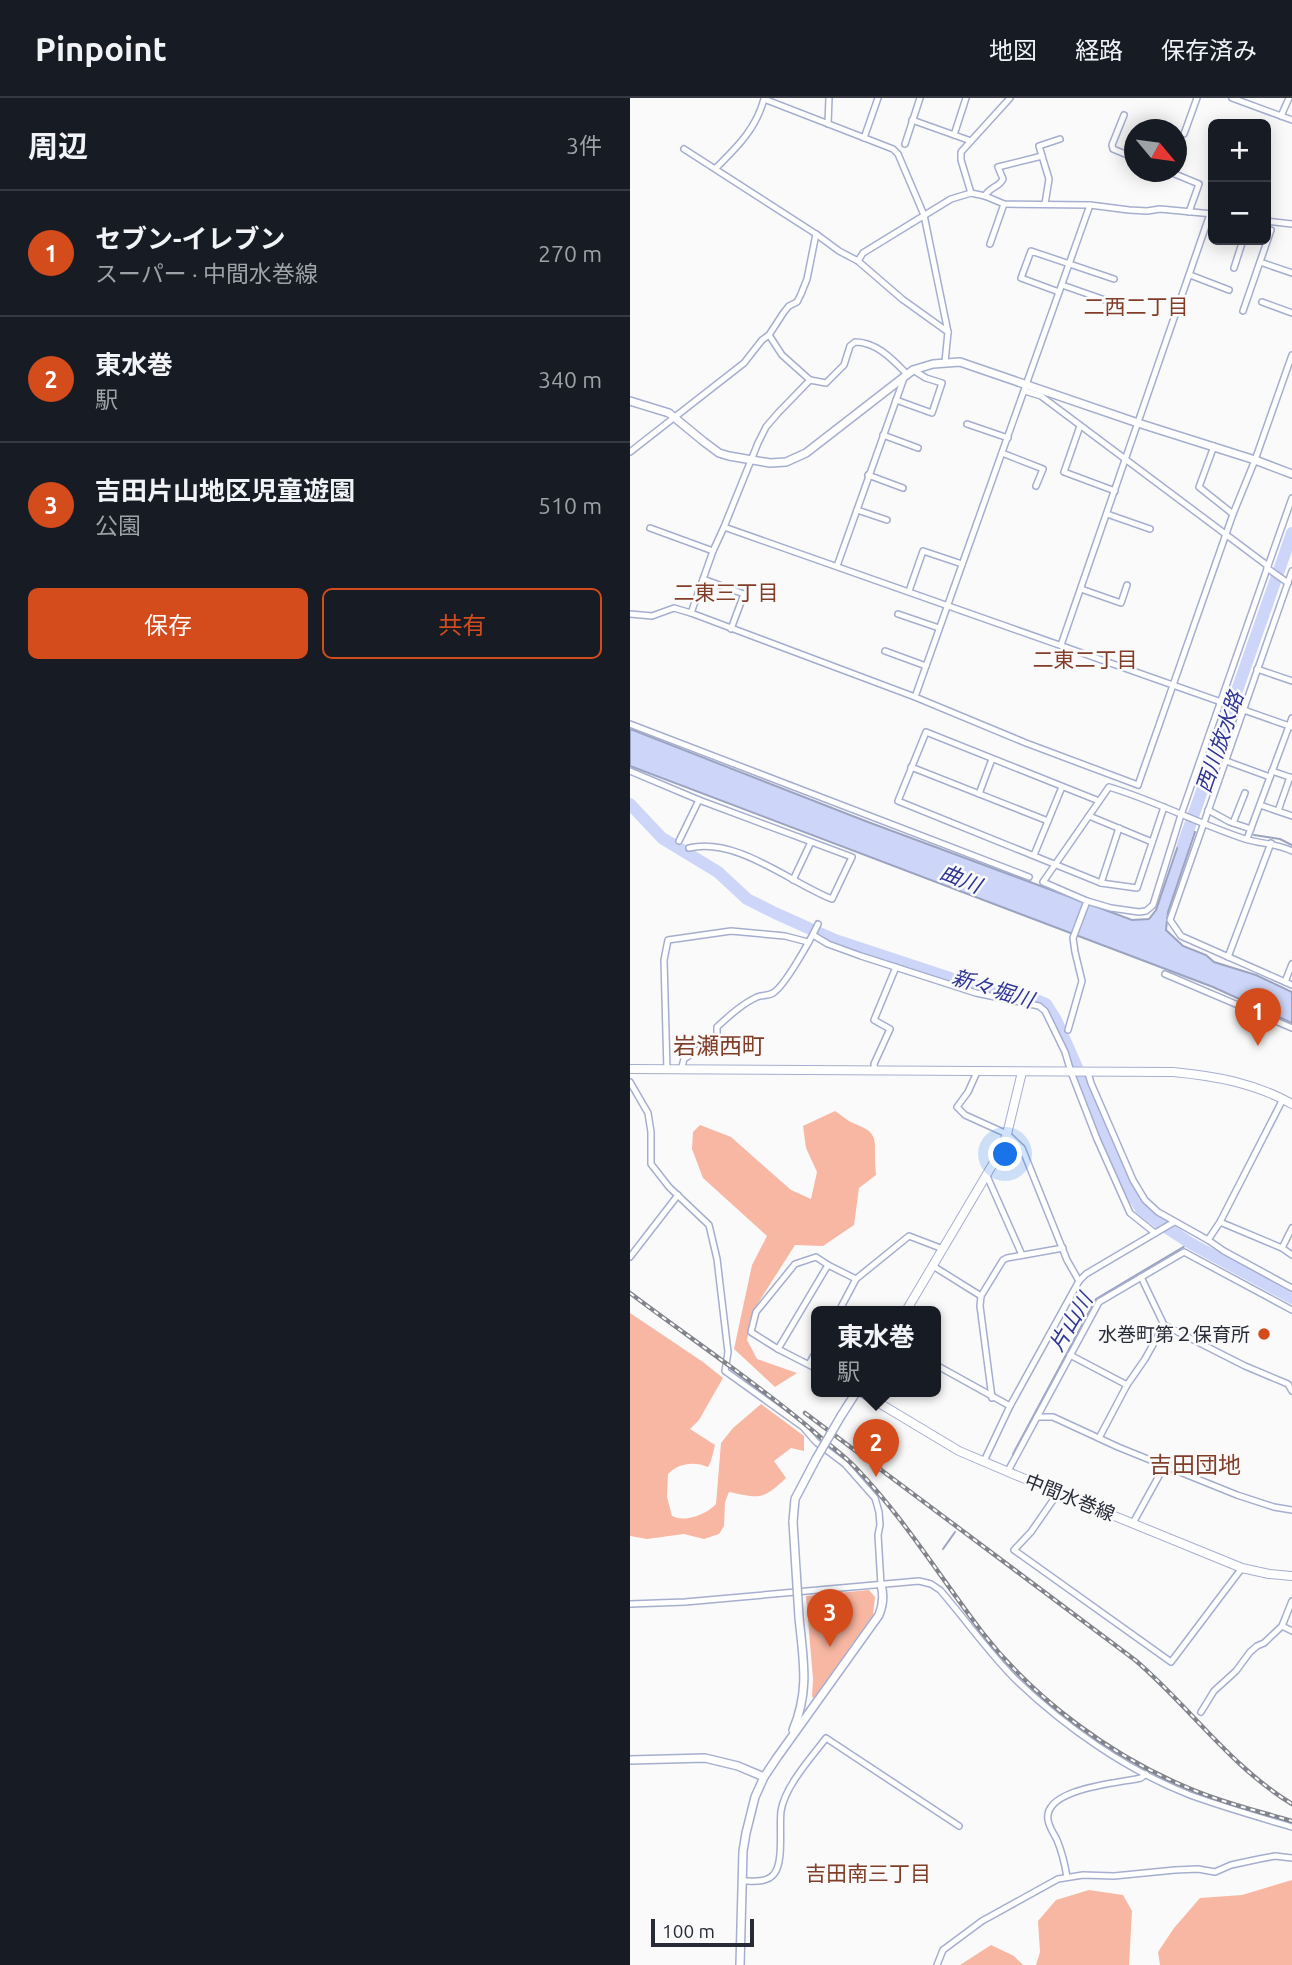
<!DOCTYPE html>
<html lang="ja">
<head>
<meta charset="utf-8">
<style>
	body { margin:0; font-family:Ubuntu,"Noto Sans JP",sans-serif; background:#20242c; color:#f1f3f6 }
	.controls { position:absolute; right:21px; top:21px; display:grid; overflow:hidden; border-radius:10px; box-shadow:0 4px 18px #0003 }
	.controls button { width:63px; height:63px; display:grid; place-items:center; padding:0; border:0; border-bottom:2px solid #363941; background:#171b24; color:#f1f3f6; font:35px sans-serif }
	.compass { position:absolute; left:494px; top:21px; width:63px; height:63px; border-radius:50%; background:#171b24; box-shadow:0 4px 18px #0003; rotate:119deg }
	.scale { position:absolute; left:21px; bottom:18px; width:103px; box-sizing:border-box; padding-left:7px; border:4px solid #272b37; border-top:0; font-size:19px; line-height:24px; white-space:nowrap; color:#272b37; -webkit-text-stroke:5px #fafafa; paint-order:stroke }
	.you { position:absolute; left:376px; top:1057px; width:24px; height:24px; margin:-18px; border:5px solid #fff; border-radius:50%; background:#1a73e8; box-shadow:0 0 0 10px #1a73e833 }
	.badge { display:grid; place-items:center; width:46px; height:46px; border-radius:50%; background:#d44c1b; color:#fff; font-size:23px; font-weight:700 }
	.pin { position:absolute; translate:-50% -58px; filter:drop-shadow(0 2px 4px #0008) }
	.pin::after { content:''; position:absolute; top:37px; width:24px; height:21px; background:inherit; clip-path:polygon(0 0,100% 0,50% 100%) }
	.popup { position:absolute; left:181px; top:1208px; width:130px; height:91px; box-sizing:border-box; display:grid; place-content:center; border-radius:10px; background:#171b24; filter:drop-shadow(0 2px 5px #0005); font-size:23px; white-space:nowrap; color:#9ea1a6 }
	.popup b { font-size:26px; color:#f1f3f6 }
	.popup::after { content:''; position:absolute; left:50%; top:100%; margin-left:-14px; border:14px solid transparent; border-top-color:#171b24 }
	.list { margin:0; padding:0; list-style:none }
	h2 { display:flex; justify-content:space-between; align-items:center; height:91px; margin:0; padding:0 28px; font-size:30px }
	h2 small { font-size:23px; font-weight:400; color:#9ea1a6 }
	.list li { display:grid; grid-template-columns:46px 1fr auto; gap:21px; align-items:center; box-sizing:border-box; height:126px; padding:0 28px; border-top:2px solid #363941 }
	.list b { display:block; font-size:26px; white-space:nowrap }
	.list p { margin:0; font-size:23px; white-space:nowrap; color:#9ea1a6 }
	.list em { font-size:23px; font-style:normal; color:#9ea1a6 }
	.actions { display:flex; gap:14px; padding:21px 28px }
	.actions a { flex:1; padding:16px 0; border:2px solid #d44c1b; border-radius:10px; text-align:center; font-size:24px; color:#d44c1b }
	.actions .main { background:#d44c1b; color:#fff }
	.map { position:relative; flex:none; width:662px; height:1867px; overflow:hidden }
	header { display:flex; align-items:center; gap:42px; box-sizing:border-box; height:98px; padding:0 35px; background:#171b24; border-bottom:2px solid #363941 }
	header strong { font-size:33px }
	nav { display:flex; gap:38px; margin-inline-start:auto; font-size:24px }
	main { display:flex }
	aside { flex:1; background:#171b24 }
	.map>svg:first-child { display:block }
</style>
</head>
<body>
<header>
<strong>Pinpoint</strong>
<nav><a>地図</a><a>経路</a><a>保存済み</a></nav>
</header>
<main>
<aside>
<h2>周辺<small>3件</small></h2>
<ul class="list">
<li><span class="badge">1</span><div><b>セブン-イレブン</b><p>スーパー · 中間水巻線</p></div><em>270 m</em></li>
<li><span class="badge">2</span><div><b>東水巻</b><p>駅</p></div><em>340 m</em></li>
<li><span class="badge">3</span><div><b>吉田片山地区児童遊園</b><p>公園</p></div><em>510 m</em></li>
</ul>
<div class="actions"><a class="main">保存</a><a>共有</a></div>
</aside>
<div class="map">
<svg width="662" height="1867" viewBox="0 0 662 1867">
	<rect width="100%" height="100%" fill="#fafafa"/>
	<g fill="#f8b7a2">
		<path d="M205 1013C210 1016 214 1020 219 1023 231 1030 245 1030 245 1048 245 1058 245 1067 246 1077L229 1090 224 1127 193 1148 165 1147 123 1213 117 1242 127 1261 167 1275 145 1289 104 1251 122 1167 137 1138 73 1080 62 1051 63 1034 70 1027 101 1039 161 1092 181 1101 187 1074 176 1050 173 1028Z"/>
		<path d="M0 1215 73 1264 93 1280 69 1322 60 1331 85 1347 81 1363 78 1369C65 1363 48 1365 38 1376L37 1399 42 1418C55 1425 77 1416 86 1406L91 1345 103 1330 131 1306 174 1338V1353L161 1350 144 1363 156 1380C132 1403 129 1400 99 1394L95 1404 94 1428 89 1436 74 1441 54 1436 17 1441 0 1438Z"/>
		<path d="M239 1492 245 1499 243 1517 184 1600 182 1599 183 1581 176 1498Z"/>
		<path d="M662 1782V1867H530L528 1854 544 1830 570 1800 612 1797Z"/>
		<path d="M459 1792 493 1797 502 1813 499 1867H406L410 1854 408 1823 426 1802Z"/>
		<path d="M361 1847 384 1858 393 1867H330Z"/>
	</g>
	<path fill="#cdd6f9" stroke="#9ba3bf" stroke-width="2" d="M0 631 238 724 502 822 519 821 526 812 554 730 565 734 538 814 536 832 553 848 576 857 584 864 626 877 662 894V925L583 889 0 668Z"/>
	<g fill="none" stroke-linecap="round" stroke-linejoin="round">
		<g stroke="#9ba3bf" stroke-width="2">
			<path d="M624 737 650 741 662 747"/>
			<path d="M383 1356 466 1201 560 1145"/>
			<path d="M313 1451 325 1434"/>
		</g>
		<g stroke="#cdd6f9" stroke-width="12">
			<path d="M0 706 32 740 88 774 117 801 145 815 205 842 338 886 404 901 416 906 426 922 445 965 496 1087 511 1111 528 1124 560 1145 662 1200"/>
			<path d="M553 747 662 435"/>
		</g>
		<g stroke="#a6aecf" stroke-width="8">
			<g id="minor">
				<path d="M602 0 662 22"/>
				<path d="M494 17 482 47 483 51 505 60"/>
				<path d="M651 18 659 0"/>
				<path d="M282 22 341 43"/>
				<path d="M198 26 199 0"/>
				<path d="M554 36 567 0"/>
				<path d="M324 37 336 0"/>
				<path d="M234 40 248 0"/>
				<path d="M275 46 290 0"/>
				<path d="M54 51 186 136 209 153 228 163 272 201 318 234"/>
				<path d="M86 70C107 49 126 31 134 1L263 51 268 56 294 117 318 234 315 264"/>
				<path d="M540 74 569 86 559 114"/>
				<path d="M341 95 331 62V54L380 0"/>
				<path d="M355 98C359 89 370 89 373 81L368 69 412 58"/>
				<path d="M415 106 419 81 409 48 430 41"/>
				<path d="M636 123 662 126"/>
				<path d="M360 146 374 106"/>
				<path d="M228 163 233 155 321 101 341 95 355 98 374 106 460 107 499 112 517 113 530 111 583 116"/>
				<path d="M630 164 662 175"/>
				<path d="M604 170 613 142"/>
				<path d="M560 177 599 192"/>
				<path d="M432 187 475 202"/>
				<path d="M429 194 391 180 401 153 484 181"/>
				<path d="M632 204 662 215"/>
				<path d="M613 213 641 132"/>
				<path d="M139 237 152 257 180 282"/>
				<path d="M395 293 411 298 638 468 551 717 523 807 516 813 509 814 481 810 457 803 413 784 479 689C526 703 569 726 615 741 631 746 645 745 662 753"/>
				<path d="M266 302 302 315 312 285 296 280 283 272"/>
				<path d="M337 326 378 340"/>
				<path d="M450 328 434 374 485 393"/>
				<path d="M253 337 288 350"/>
				<path d="M584 348 569 389 603 416"/>
				<path d="M0 354 114 265 132 242 139 237 154 214 159 208 167 204 171 196 177 181 186 136"/>
				<path d="M372 355 413 371 406 388"/>
				<path d="M238 377 273 390"/>
				<path d="M227 412 257 422"/>
				<path d="M477 416 520 431"/>
				<path d="M94 429 662 629"/>
				<path d="M20 430 83 453"/>
				<path d="M207 468 274 280"/>
				<path d="M638 468 662 400"/>
				<path d="M637 470 658 485"/>
				<path d="M662 473 540 822 551 838 662 887"/>
				<path d="M73 481 114 496 101 531"/>
				<path d="M451 491 491 505 497 487"/>
				<path d="M279 493 293 453 332 466"/>
				<path d="M61 515 83 453 94 429 128 345 136 329 148 315 180 282 196 285 214 267 220 248 225 244C247 244 263 262 277 276"/>
				<path d="M0 516 22 518 44 510 61 515 285 599 396 645 508 687"/>
				<path d="M268 516 309 530"/>
				<path d="M431 547 580 116"/>
				<path d="M255 553 296 568"/>
				<path d="M627 571 662 583"/>
				<path d="M285 599 460 107"/>
				<path d="M0 626 399 779"/>
				<path d="M596 663 640 679"/>
				<path d="M281 669 418 723"/>
				<path d="M0 673 69 702 222 759 202 801C159 784 107 739 59 750"/>
				<path d="M642 673 662 680"/>
				<path d="M508 687 603 416 625 362 662 257"/>
				<path d="M349 696 362 661"/>
				<path d="M469 703 296 634 268 703 471 785 507 790 534 709"/>
				<path d="M630 707 662 718"/>
				<path d="M578 712 600 724 621 731"/>
				<path d="M648 713 660 679"/>
				<path d="M459 718 522 744"/>
				<path d="M603 725 615 695"/>
				<path d="M617 741 662 620"/>
				<path d="M49 743 69 702"/>
				<path d="M404 757 432 689"/>
				<path d="M163 782 181 744"/>
				<path d="M471 785 489 730"/>
				<path d="M183 837 198 846 231 858 346 895 409 908 415 913 435 954 441 974 467 1041 500 1115 525 1135"/>
				<path d="M598 859 641 745"/>
				<path d="M535 876 662 930"/>
				<path d="M655 884 662 866"/>
				<path d="M438 932 452 883 445 854 443 840 457 803"/>
				<path d="M37 972 34 862 38 842 101 833 155 838 178 844"/>
				<path d="M51 972 54 961 87 940V929C99 918 112 906 127 899 132 897 138 898 143 895 155 888 181 841 188 826"/>
				<path d="M245 973 244 966 260 931 244 922 266 869"/>
				<path d="M347 974 338 994 327 1009 335 1017 377 1036 392 1050 437 1162 449 1183"/>
				<path d="M458 975 461 985 503 1082 515 1102 528 1114 578 1142 594 1153 662 1190"/>
				<path d="M0 984 18 1015 21 1034V1066L39 1089 79 1127 87 1161 98 1254 95 1273 173 1329 186 1344 215 1366 245 1400 249 1414 250 1427 248 1437 251 1487"/>
				<path d="M357 1078 392 1157"/>
				<path d="M590 1124 652 1150 662 1157"/>
				<path d="M578 1142 590 1124 653 1001"/>
				<path d="M652 1150 662 1130"/>
				<path d="M0 1159 48 1097"/>
				<path d="M303 1168 351 1198"/>
				<path d="M511 1179 534 1227 615 1268 658 1286 662 1293"/>
				<path d="M209 1213 226 1181 279 1138 313 1151"/>
				<path d="M148 1251 198 1167"/>
				<path d="M440 1257 497 1287"/>
				<path d="M179 1266 187 1252"/>
				<path d="M306 1267 380 1308"/>
				<path d="M187 1271 148 1251 121 1234 126 1214 165 1166 186 1159 198 1167 226 1181"/>
				<path d="M362 1300 350 1208 351 1198 373 1162 377 1160 433 1150"/>
				<path d="M407 1319H423L488 1349 607 1397 644 1409 662 1412"/>
				<path d="M469 1340 497 1287 515 1261 534 1227"/>
				<path d="M354 1363 380 1308 449 1183 456 1176 544 1124"/>
				<path d="M378 1373 469 1204 554 1154 662 1212"/>
				<path d="M428 1395 401 1434 384 1452 541 1564 612 1470"/>
				<path d="M503 1425 535 1367"/>
				<path d="M0 1506 55 1504 289 1483 301 1486 310 1492C336 1522 358 1554 386 1582 435 1629 496 1672 560 1697 593 1709 628 1719 662 1729"/>
				<path d="M652 1528 662 1533"/>
				<path d="M571 1614 584 1593 606 1573 620 1554 627 1548 634 1545 652 1528 662 1503"/>
				<path d="M437 1779C435 1767 432 1754 427 1742 424 1736 419 1729 418 1722 413 1690 490 1685 511 1680L516 1676"/>
				<path d="M113 1783C123 1783 137 1785 144 1776 154 1764 149 1730 151 1713 155 1688 181 1660 196 1640L329 1728"/>
				<path d="M307 1867 313 1852 352 1823 428 1781 453 1777 484 1778 545 1772 568 1771 585 1774 601 1767 629 1761 645 1758 662 1760"/>
			</g>
		</g>
		<g stroke="#a6aecf" stroke-width="10">
			<g id="tertiary">
				<path d="M0 303 39 315 73 343 89 355 99 358 140 365 156 364 176 355 283 272 303 266 330 264 508 325 625 362 662 376"/>
				<path d="M211 1318 227 1293"/>
				<path d="M163 1424 165 1401 186 1361"/>
				<path d="M163 1632C180 1592 173 1561 169 1519"/>
				<path d="M0 1662 75 1660 108 1668 134 1679"/>
				<path d="M110 1867 113 1753 116 1735 125 1699 134 1679 146 1661 249 1517C253 1507 254 1497 251 1487"/>
			</g>
		</g>
		<g stroke="#a6aecf" stroke-width="10">
			<g id="secondary">
				<path d="M0 971 543 974C585 978 625 985 662 1006"/>
				<path d="M276 1213 370 1054 377 1036 392 974"/>
				<path d="M229 1293 329 1353 428 1395 612 1470 639 1476 662 1478"/>
			</g>
		</g>
		<use href="#minor" stroke="#fff" stroke-width="5"/>
		<use href="#tertiary" stroke="#fff" stroke-width="7"/>
		<use href="#secondary" stroke="#fff" stroke-width="8"/>
		<g stroke="#82848b" stroke-width="4.5">
			<g id="rail">
				<path d="M0 1195C61 1241 124 1283 182 1332 196 1345 213 1356 226 1370 274 1420 310 1479 352 1534 404 1601 482 1659 561 1691 594 1705 628 1713 662 1723"/>
				<path d="M175 1315 505 1562C559 1608 601 1669 662 1706"/>
			</g>
		</g>
		<use href="#rail" stroke="#fafafa" stroke-width="2" stroke-dasharray="5" stroke-linecap="butt"/>
		<g stroke="#a6aecf" stroke-width="10" stroke-linecap="butt">
			<g id="tertiary-bridge">
				<path d="M186 1361 211 1318"/>
				<path d="M163 1424 169 1519"/>
			</g>
		</g>
		<use href="#tertiary-bridge" stroke="#fff" stroke-width="7"/>
	</g>
	<circle fill="#d44c1b" stroke="#fafafa" stroke-width="2.5" cx="634" cy="1236" r="7"/>
	<g text-anchor="middle" dominant-baseline="central" stroke-width="5" stroke-linejoin="round" paint-order="stroke">
		<g font-size="19" fill="#272b37" stroke="#fafafa" text-anchor="end">
			<text x="620" y="1236">水巻町第２保育所</text>
		</g>
		<g font-size="19" fill="#272b37" stroke="#fafafa">
			<text transform="translate(440 1399) rotate(22)">中間水巻線</text>
		</g>
		<g font-size="21" fill="#813d28" stroke="#fafafa">
			<text x="506" y="208">二西二丁目</text>
			<text x="96" y="494">二東三丁目</text>
			<text x="455" y="561">二東二丁目</text>
			<text x="238" y="1775">吉田南三丁目</text>
		</g>
		<g font-size="21" font-style="italic" fill="#2f3594" stroke="#fafafa">
			<text transform="translate(589 644) rotate(-71)">西川放水路</text>
			<text transform="translate(331 780) rotate(22)">曲川</text>
			<text transform="translate(363 890) rotate(17)">新々堀川</text>
			<text transform="translate(440 1224) rotate(-59)">片山川</text>
		</g>
		<g font-size="23" fill="#813d28" stroke="#fafafa">
			<text x="89" y="947">岩瀬西町</text>
			<text x="565" y="1366">吉田団地</text>
		</g>
	</g>
</svg>
<div class="controls">
<button>+</button>
<button>−</button>
</div>
<svg class="compass" viewBox="-18 -18 36 36"><path d="M0-13l5 13h-10z" fill="#e53935"/><path d="M0 13l5-13h-10z" fill="#9ea1a6"/></svg>
<div class="scale">100 m</div>
<div class="you"></div>
<div class="pin badge" style="left:628px;top:948px">1</div>
<div class="pin badge" style="left:246px;top:1379px">2</div>
<div class="popup"><b>東水巻</b>駅</div>
<div class="pin badge" style="left:200px;top:1549px">3</div>
</div>
</main>
</body>
</html>
